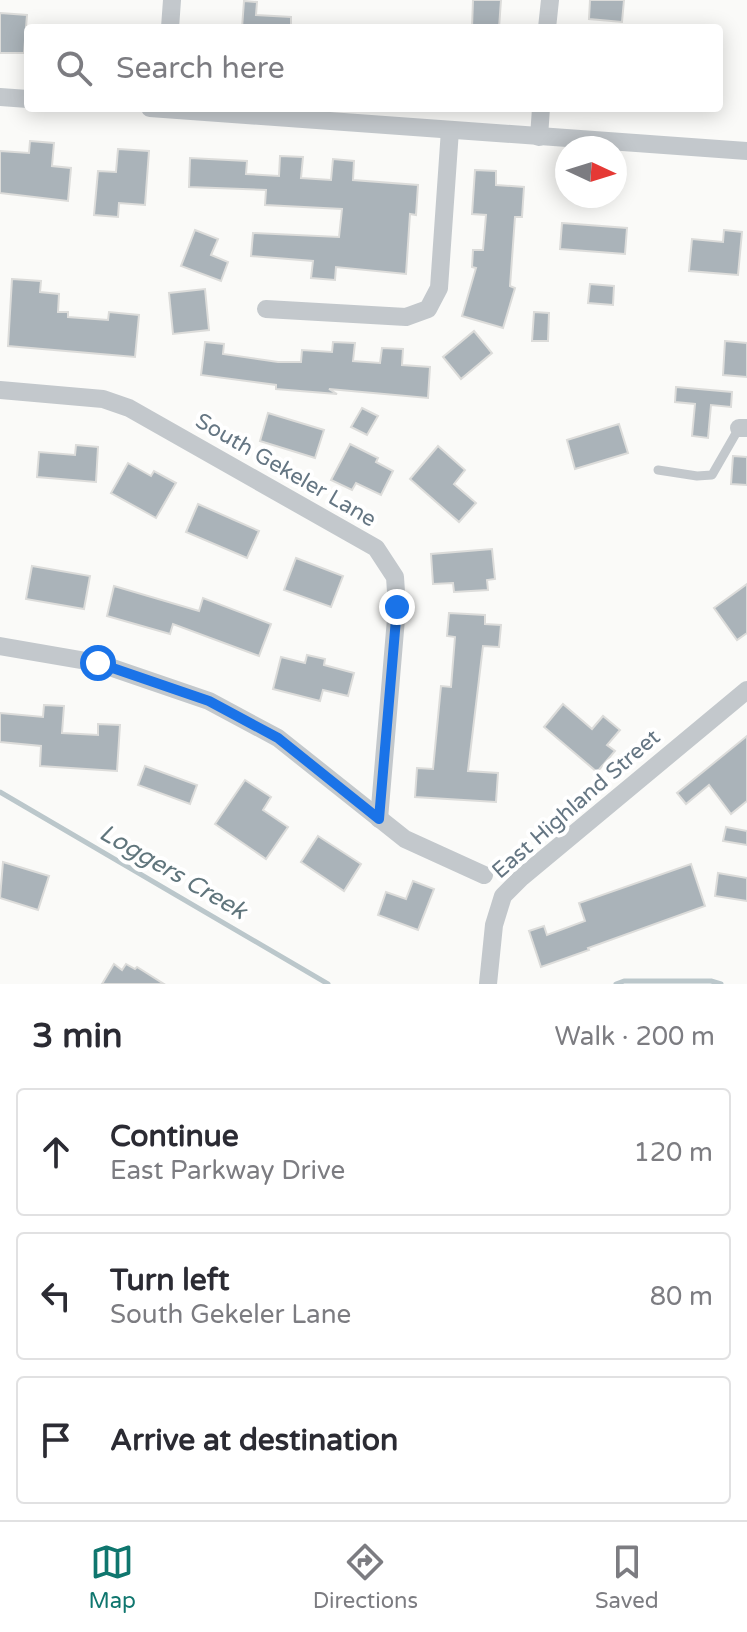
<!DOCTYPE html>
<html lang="en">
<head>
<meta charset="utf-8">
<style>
	body { margin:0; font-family:"Varela Round",sans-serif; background:#f2f2f3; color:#2b2b33 }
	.compass { position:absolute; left:555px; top:136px; width:72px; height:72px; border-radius:50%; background:#fff; box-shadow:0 4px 20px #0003; rotate:94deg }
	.stop { position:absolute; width:24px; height:24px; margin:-18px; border:6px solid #1a73e8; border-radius:50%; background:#fff }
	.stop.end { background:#1a73e8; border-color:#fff; box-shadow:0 2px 8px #0008 }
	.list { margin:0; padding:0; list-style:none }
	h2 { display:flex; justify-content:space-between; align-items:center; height:104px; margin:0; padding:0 32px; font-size:34px }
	h2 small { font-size:26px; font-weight:400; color:#7c7c81 }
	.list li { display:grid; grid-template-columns:52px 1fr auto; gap:24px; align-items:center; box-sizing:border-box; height:128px; margin:0 16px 16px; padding:0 16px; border:2px solid #e1e1e2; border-radius:8px }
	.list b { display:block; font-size:30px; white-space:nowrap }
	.list p { margin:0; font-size:26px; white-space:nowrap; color:#7c7c81 }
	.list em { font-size:26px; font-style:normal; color:#7c7c81 }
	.icon { flex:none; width:44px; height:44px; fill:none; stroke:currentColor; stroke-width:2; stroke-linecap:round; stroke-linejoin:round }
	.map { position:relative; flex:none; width:747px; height:984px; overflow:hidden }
	.search { position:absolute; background:#fff; box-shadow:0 4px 20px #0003; left:24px; right:24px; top:24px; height:88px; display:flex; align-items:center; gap:20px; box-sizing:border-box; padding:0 28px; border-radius:8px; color:#7c7c81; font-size:30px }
	.sheet { height:536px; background:#fff }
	nav { display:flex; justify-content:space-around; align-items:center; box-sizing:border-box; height:112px; border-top:2px solid #e1e1e2; background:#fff; font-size:22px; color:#7c7c81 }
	nav a { display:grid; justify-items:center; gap:4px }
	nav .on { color:#0f766e }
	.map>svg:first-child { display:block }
</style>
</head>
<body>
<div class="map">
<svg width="747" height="984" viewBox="0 0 747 984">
	<rect width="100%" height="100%" fill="#fafaf8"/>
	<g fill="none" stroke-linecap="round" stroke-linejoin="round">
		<g stroke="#bbc7cb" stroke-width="5">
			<path d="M0 792 328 984"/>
			<path d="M616 984 624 981H711L721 984"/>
		</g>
	</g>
	<g fill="#aab3b9" stroke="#dcdcda" stroke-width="2">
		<path d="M473 0H501L499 28H472Z"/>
		<path d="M590 0H624L622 22 589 19Z"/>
		<path d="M244 1 257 2 256 15 291 17V28H242Z"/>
		<path d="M0 13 27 15 24 53H0Z"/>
		<path d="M30 141 54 143 52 166 71 168 68 201 0 193V151L29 153Z"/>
		<path d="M118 149 149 151 145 205 119 203 118 217 94 215 98 171 116 172Z"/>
		<path d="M280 156 303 157 301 178 331 180 333 159 354 161 353 180 418 185 416 215 410 214 406 274 336 267 335 280 311 278 313 261 251 256 253 233 339 237 342 209 265 205 266 190 189 187 190 158 247 161 246 174 279 176Z"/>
		<path d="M475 170 496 171V185L524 187 522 217H515L510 286 515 288 503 328 462 316 476 268 472 267 473 250H483L486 215 472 214Z"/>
		<path d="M562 223 627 228 625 254 560 249Z"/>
		<path d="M195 230 218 239 211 255 228 262 221 281 181 266Z"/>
		<path d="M724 230 742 232 738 275 689 271 692 239 723 242Z"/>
		<path d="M12 279 41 281 40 292 59 294 58 312H68V317L108 320 109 312 139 315 135 357 8 346Z"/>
		<path d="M590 284 614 286 613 305 588 303Z"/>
		<path d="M205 289 209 330 173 334 169 293Z"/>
		<path d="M534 312 549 313 548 341H532Z"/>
		<path d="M474 331 492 353 461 379 443 357Z"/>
		<path d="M725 341 747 343V377L723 375Z"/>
		<path d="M205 342 224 344 223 354 278 362H301L302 350 332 352 333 342 355 343 353 361 380 363 382 348 403 349 402 365 430 367 428 398 329 389 337 394 276 389V385L201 375Z"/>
		<path d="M676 387 732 392 731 407 711 405 708 438 692 436 695 404 675 402Z"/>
		<path d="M362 408 378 416 367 435 351 427Z"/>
		<path d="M268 413 324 430 315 458 260 441Z"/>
		<path d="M619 424 628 453 575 469 567 440Z"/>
		<path d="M350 444 378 458 376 462 393 471 381 495 356 483 352 490 331 480Z"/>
		<path d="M76 445 98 447 96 482 37 477 39 452 75 455Z"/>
		<path d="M438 446 465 470 454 484 476 503 459 522 410 479Z"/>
		<path d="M733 456 747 457V485L731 484Z"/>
		<path d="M128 463 151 476 154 471 176 483 156 518 111 493Z"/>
		<path d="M198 504 259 531 247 558 186 532Z"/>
		<path d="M492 549 495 579 487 580 488 590 454 592 453 583 433 584 431 554Z"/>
		<path d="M296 558 343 576 331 607 284 590Z"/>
		<path d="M32 566 90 576 84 609 26 599Z"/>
		<path d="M747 584V633L737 640 714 608Z"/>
		<path d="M114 586 199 611 203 598 271 624 259 656 173 624 170 634 107 616Z"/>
		<path d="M449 613 485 615V624L501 625 499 647 483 646 468 771 498 773 496 802 415 797 417 768 433 769 441 686 451 687 455 637 447 636Z"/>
		<path d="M307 655 325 659 324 665 354 673 348 696 323 690 320 701 273 689 281 657 305 663Z"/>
		<path d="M563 704 592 729 603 716 620 730 607 745 615 751 597 772 544 727Z"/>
		<path d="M44 705 64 706 62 733 98 735V724L120 725 117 771 40 766 41 746 0 742V713L43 717Z"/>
		<path d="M747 736V801L731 814 709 785 686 804 677 793Z"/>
		<path d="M145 766 197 785 190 804 138 785Z"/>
		<path d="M245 780 271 797 263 810 288 827 266 859 215 824Z"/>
		<path d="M726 827 747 831V845L723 841Z"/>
		<path d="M318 836 361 864 344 891 301 862Z"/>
		<path d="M3 862 49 876 38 910 0 898Z"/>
		<path d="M691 864 705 906 588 948 589 950 541 967 529 931 544 926 547 935 585 921 579 903Z"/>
		<path d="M718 873 747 878V901L715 896Z"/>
		<path d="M413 881 434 889 418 930 378 915 386 892 406 899Z"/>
		<path d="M114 964 122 970 126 964 135 969 137 967 164 984H102Z"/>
	</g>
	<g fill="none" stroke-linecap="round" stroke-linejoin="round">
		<path stroke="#c3c8cc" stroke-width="9" d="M658 470 697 476 712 475 739 428"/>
		<g stroke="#c3c8cc" stroke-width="18">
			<path d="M170 28 172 0"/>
			<path d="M547 28 550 0"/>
			<path d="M0 97 28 99"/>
			<path d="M150 108 747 151"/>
			<path d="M539 137 541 108"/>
			<path d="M266 309 406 317 428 309 439 288 450 130"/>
			<path d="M0 390 103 399 129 408 376 548 395 577 397 607 379 819"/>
			<path d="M739 428H747"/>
			<path d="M0 646 98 663 209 701 278 738 405 839 484 875"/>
			<path d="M488 984 494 925 503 896 522 877 747 690"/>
		</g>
	</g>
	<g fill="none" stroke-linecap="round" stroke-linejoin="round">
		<path stroke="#1a73e8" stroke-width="10" d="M98 663 209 701 278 738 379 819 397 607"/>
	</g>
	<g text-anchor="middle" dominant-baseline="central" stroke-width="8" stroke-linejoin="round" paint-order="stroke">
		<g font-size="22" fill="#657683" stroke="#fff">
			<text transform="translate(286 470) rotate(30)">South Gekeler Lane</text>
			<text transform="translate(576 804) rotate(-41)">East Highland Street</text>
		</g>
		<g font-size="24" font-style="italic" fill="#60757c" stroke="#fff">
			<text transform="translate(173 872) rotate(30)">Loggers Creek</text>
		</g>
	</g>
</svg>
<svg class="compass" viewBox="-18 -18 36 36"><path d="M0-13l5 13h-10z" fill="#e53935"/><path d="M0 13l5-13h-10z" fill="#7c7c81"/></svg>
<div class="stop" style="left:98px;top:663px"></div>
<div class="stop end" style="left:397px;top:607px"></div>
<div class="search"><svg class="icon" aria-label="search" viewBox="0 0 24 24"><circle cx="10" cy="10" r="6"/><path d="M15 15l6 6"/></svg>Search here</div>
</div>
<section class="sheet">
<h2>3 min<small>Walk · 200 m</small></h2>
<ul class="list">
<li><svg class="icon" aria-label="ahead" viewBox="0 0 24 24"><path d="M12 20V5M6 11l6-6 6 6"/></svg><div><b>Continue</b><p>East Parkway Drive</p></div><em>120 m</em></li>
<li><svg class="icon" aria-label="left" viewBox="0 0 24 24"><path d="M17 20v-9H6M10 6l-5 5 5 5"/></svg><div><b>Turn left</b><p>South Gekeler Lane</p></div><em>80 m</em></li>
<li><svg class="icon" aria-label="arrive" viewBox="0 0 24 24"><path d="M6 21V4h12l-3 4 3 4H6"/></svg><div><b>Arrive at destination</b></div></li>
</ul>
</section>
<nav>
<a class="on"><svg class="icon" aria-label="map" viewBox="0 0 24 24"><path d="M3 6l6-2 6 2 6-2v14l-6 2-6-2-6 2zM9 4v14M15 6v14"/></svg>Map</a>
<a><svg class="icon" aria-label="directions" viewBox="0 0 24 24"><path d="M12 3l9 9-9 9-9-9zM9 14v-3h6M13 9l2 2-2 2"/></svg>Directions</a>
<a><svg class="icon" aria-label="saved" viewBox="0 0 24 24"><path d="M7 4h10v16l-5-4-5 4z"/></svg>Saved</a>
</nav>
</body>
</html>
